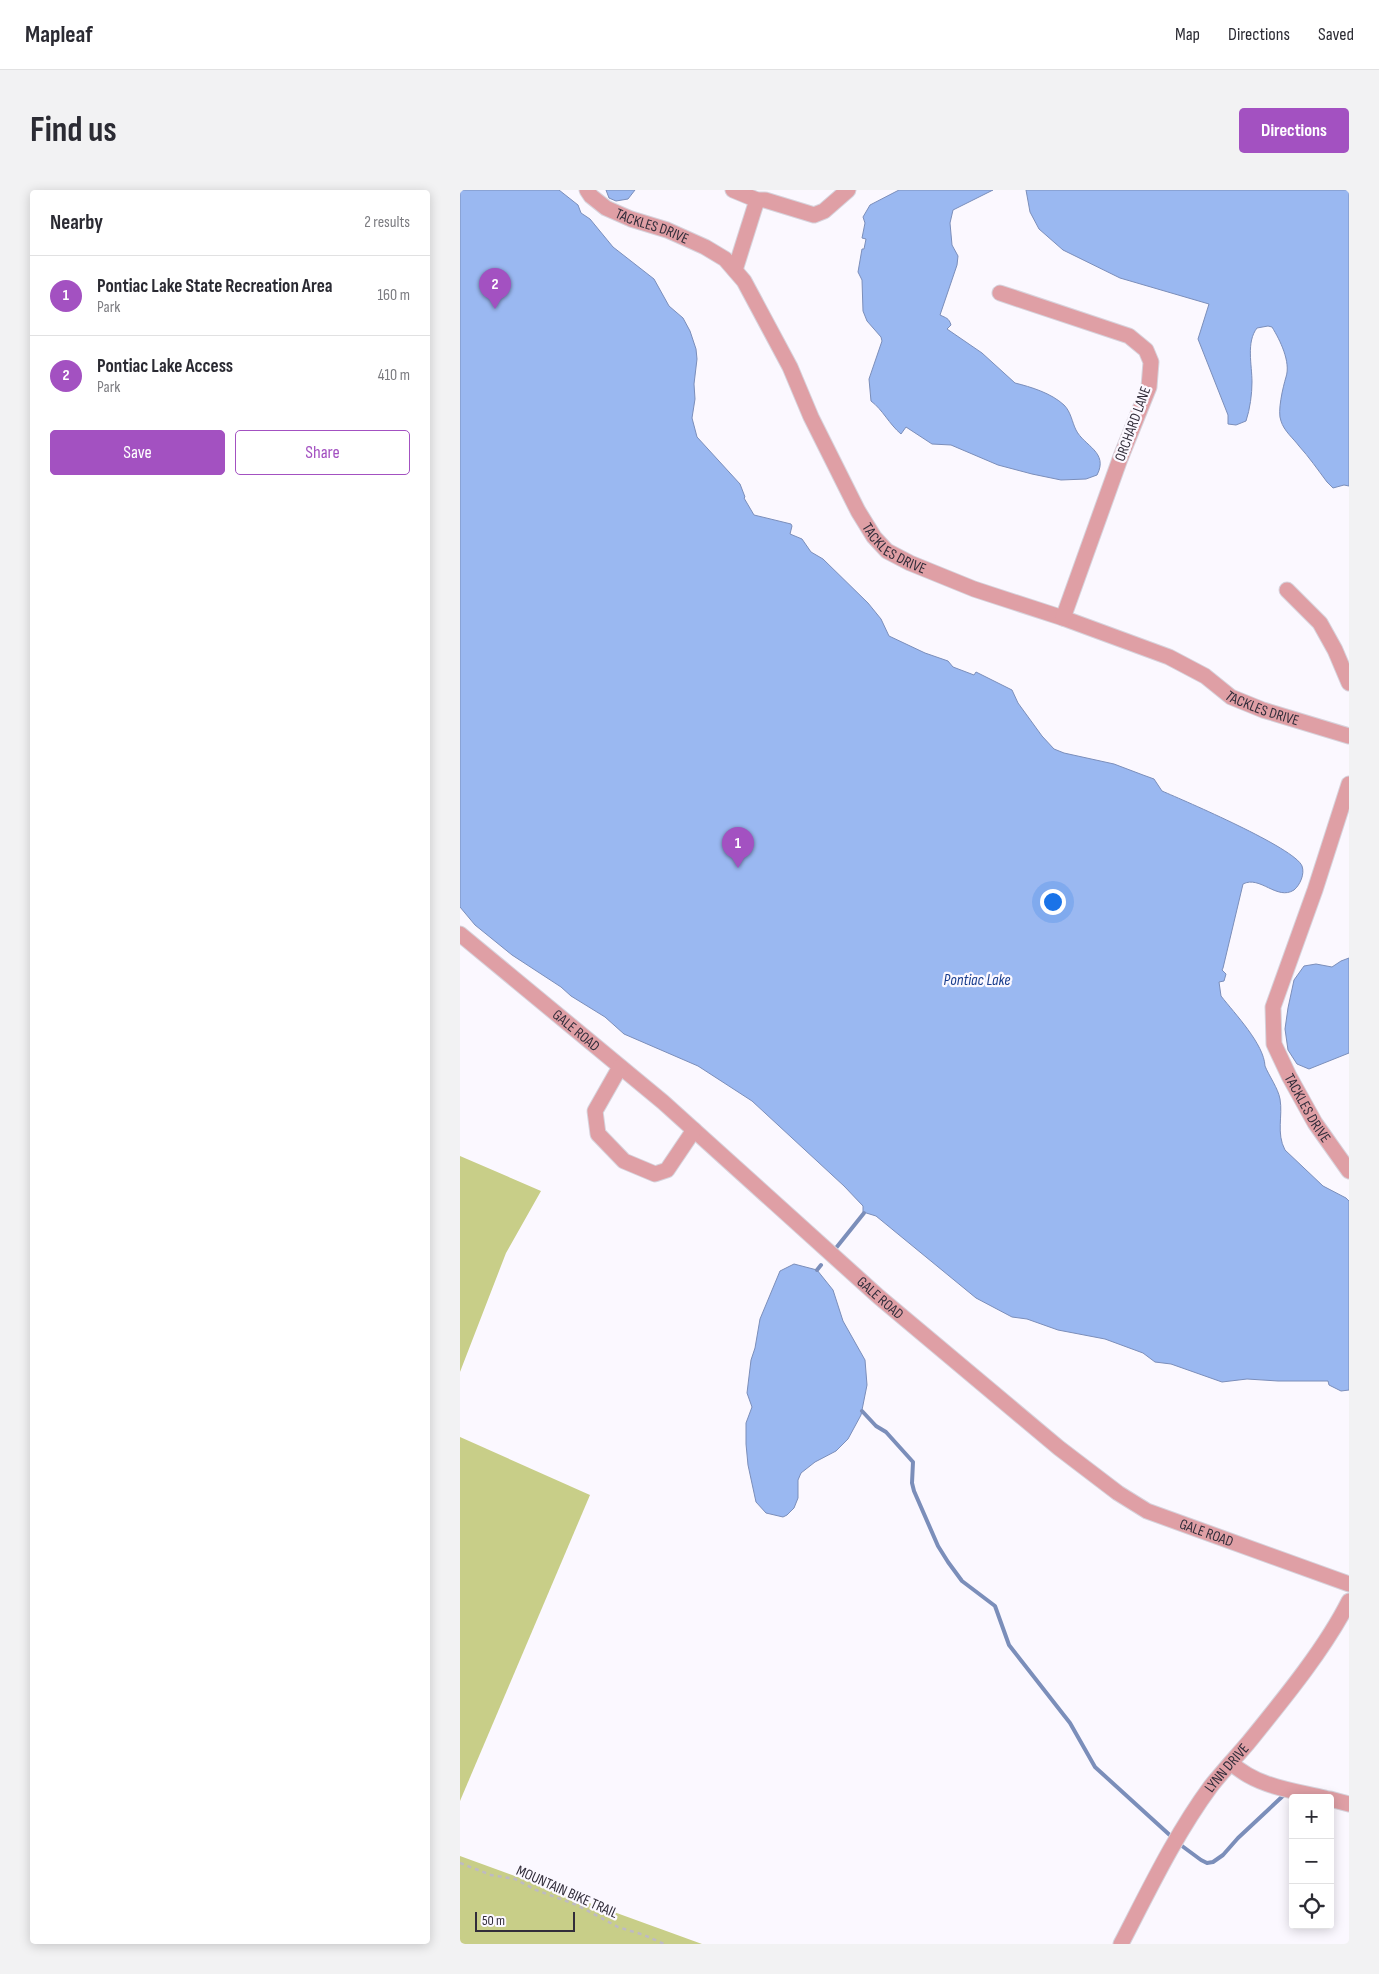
<!DOCTYPE html>
<html lang="en">
<head>
<meta charset="utf-8">
<style>
	body { margin:0; font-family:"Sofia Sans Condensed",sans-serif; background:#f2f2f3; color:#2b2b33 }
	.controls { position:absolute; right:15px; bottom:15px; display:grid; overflow:hidden; border-radius:5px; box-shadow:0 2px 12px #0003 }
	.controls button { width:45px; height:45px; display:grid; place-items:center; padding:0; border:0; border-bottom:1px solid #e1e1e2; background:#fff; color:#2b2b33; font:25px sans-serif }
	.scale { position:absolute; left:15px; bottom:12px; width:100px; box-sizing:border-box; padding-left:5px; border:2px solid #322d3a; border-top:0; font-size:14px; line-height:18px; white-space:nowrap; color:#322d3a; -webkit-text-stroke:4px #fbf8ff; paint-order:stroke }
	.you { position:absolute; left:592px; top:711px; width:18px; height:18px; margin:-12px; border:4px solid #fff; border-radius:50%; background:#1a73e8; box-shadow:0 0 0 8px #1a73e833 }
	.badge { display:grid; place-items:center; width:32px; height:32px; border-radius:50%; background:#a351c1; color:#fff; font-size:16px; font-weight:700 }
	.pin { position:absolute; translate:-50% -41px; filter:drop-shadow(0 1px 2px #0008) }
	.pin::after { content:''; position:absolute; top:26px; width:18px; height:15px; background:inherit; clip-path:polygon(0 0,100% 0,50% 100%) }
	.list { margin:0; padding:0; list-style:none }
	h2 { display:flex; justify-content:space-between; align-items:center; height:65px; margin:0; padding:0 20px; font-size:21px }
	h2 small { font-size:16px; font-weight:400; color:#7c7c81 }
	.list li { display:grid; grid-template-columns:32px 1fr auto; gap:15px; align-items:center; box-sizing:border-box; height:80px; padding:0 20px; border-top:1px solid #e1e1e2 }
	.list b { display:block; font-size:19px; white-space:nowrap }
	.list p { margin:0; font-size:16px; white-space:nowrap; color:#7c7c81 }
	.list em { font-size:16px; font-style:normal; color:#7c7c81 }
	.actions { display:flex; gap:10px; padding:15px 20px }
	.actions a { flex:1; padding:11px 0; border:1px solid #a351c1; border-radius:5px; text-align:center; font-size:18px; color:#a351c1 }
	.actions .main { background:#a351c1; color:#fff }
	.icon { flex:none; width:28px; height:28px; fill:none; stroke:currentColor; stroke-width:2; stroke-linecap:round; stroke-linejoin:round }
	.map { position:relative; flex:none; width:889px; height:1754px; overflow:hidden; border-radius:5px }
	header { display:flex; align-items:center; gap:30px; box-sizing:border-box; height:70px; padding:0 25px; background:#fff; border-bottom:1px solid #e1e1e2 }
	header strong { font-size:24px }
	nav { display:flex; gap:28px; margin-inline-start:auto; font-size:18px }
	.intro { display:flex; align-items:center; justify-content:space-between; box-sizing:border-box; height:120px; padding:0 30px }
	h1 { margin:0; font-size:35px }
	.button { padding:12px 22px; border-radius:5px; background:#a351c1; color:#fff; font-size:18px; font-weight:700 }
	main { display:flex; gap:30px; padding:0 30px }
	aside { flex:1; background:#fff; border-radius:5px; box-shadow:0 2px 12px #0003 }
	.map>svg:first-child { display:block }
</style>
</head>
<body>
<header>
<strong>Mapleaf</strong>
<nav><a>Map</a><a>Directions</a><a>Saved</a></nav>
</header>
<div class="intro"><h1>Find us</h1><a class="button">Directions</a></div>
<main>
<aside>
<h2>Nearby<small>2 results</small></h2>
<ul class="list">
<li><span class="badge">1</span><div><b>Pontiac Lake State Recreation Area</b><p>Park</p></div><em>160 m</em></li>
<li><span class="badge">2</span><div><b>Pontiac Lake Access</b><p>Park</p></div><em>410 m</em></li>
</ul>
<div class="actions"><a class="main">Save</a><a>Share</a></div>
</aside>
<div class="map">
<svg width="889" height="1754" viewBox="0 0 889 1754">
	<rect width="100%" height="100%" fill="#fbf8ff"/>
	<g fill="#c8ce88">
		<path d="M0 966 81 1001 46 1063 0 1182Z"/>
		<path d="M0 1247 130 1305 0 1611Z"/>
		<path d="M0 1666 242 1754H0Z"/>
	</g>
	<g fill="#9ab8f1" stroke="#7b8eba">
		<path d="M0 0H99L118 15 121 23 130 29 153 57 194 89 209 116 223 128 230 141 236 159 237 169 234 194 235 209 232 228 237 247 280 294 285 307 284 308 294 325 331 334 332 336 330 344 342 349 351 362 363 369 408 413 421 429 429 446 465 463 488 471 493 477 514 485 516 482 552 500 558 513 582 546 594 559 604 563 654 574 683 585 694 589 702 601C725 611 835 658 842 676 845 684 840 695 834 700 817 711 800 685 783 694L763 778 762 780 766 784 764 791 759 792 761 806C775 824 804 854 805 876 809 886 818 898 820 909 823 926 816 943 825 960L863 996 886 1008 889 1011V1200L881 1201 869 1195 868 1191H818L787 1189 762 1192 711 1174 695 1172 683 1163 645 1149 598 1140 567 1129 552 1127 516 1108 416 1026 403 1022V1016L384 996 292 911 238 876 164 844 145 827 111 806 101 797 52 765 15 735 0 717Z"/>
		<path d="M146 0H175L168 9 156 11 149 8Z"/>
		<path d="M439 0H533L493 20 490 33 492 55 498 66 497 75 480 125C486 128 489 128 491 135L487 139 522 163 555 193C571 197 591 203 604 215 611 222 612 232 616 240 624 256 649 262 637 285L626 289 601 290 572 284 538 275 491 255 472 254 446 237 441 244C429 234 423 220 411 211L409 189 422 151 421 147 407 131 403 121 402 90 398 82 402 59H404L406 49 402 48 405 33 403 27 410 15Z"/>
		<path d="M566 0H889V296L884 295 873 298 867 292C858 280 849 267 839 256 833 248 824 241 821 231 817 222 823 197 826 187 831 172 820 150 812 137L808 136 797 138C786 152 792 175 792 192 792 204 790 219 786 231L776 235 768 234V225L738 149 749 114 660 88 603 60 579 39 570 22Z"/>
		<path d="M889 768V863L849 879 837 874 828 860 825 839 828 818 834 790 844 776 856 774 872 777 881 771Z"/>
		<path d="M334 1074 357 1080 373 1100 383 1131 405 1170 407 1195 401 1225 388 1249 376 1261 355 1272 341 1283 338 1290V1308L334 1318 327 1325 323 1327 306 1323 296 1312 288 1275 286 1254V1233L292 1217 287 1203 291 1170 295 1158 300 1129 320 1081Z"/>
	</g>
	<g fill="none" stroke-linecap="round" stroke-linejoin="round">
		<g stroke="#7b8eba" stroke-width="4">
			<path d="M376 1058 404 1023"/>
			<path d="M357 1080 361 1075"/>
			<path d="M402 1221 416 1236 426 1242 453 1272 452 1293 454 1301 478 1356 488 1372 502 1391 535 1416 549 1455 610 1533 635 1577 713 1648"/>
			<path d="M718 1653 741 1670 747 1673 753 1672 763 1665 778 1648 825 1604"/>
		</g>
		<g stroke="#d7d3dc" stroke-width="17">
			<g id="minor">
				<path id="s1" d="M127 0 131 6 146 18 171 29 207 40 245 57 265 69 284 91 330 177 351 227 398 321 414 347 427 361 450 373 514 399 603 428 709 467 745 486 771 507 803 520 889 546"/>
				<path d="M273 0 297 10H305L354 25 364 21 388 0"/>
				<path d="M275 80 297 10"/>
				<path d="M540 103 669 146 686 160 691 172 689 197 660 269 603 428"/>
				<path d="M827 400 860 433 875 460 889 493"/>
				<path id="s2" d="M889 594 855 700 813 817 814 854 829 886 855 933 889 981"/>
				<path id="s3" d="M0 744 203 912 419 1107 599 1258 658 1303 687 1321 889 1394"/>
				<path d="M160 877 135 921 138 944 164 971 195 984 207 980 234 940"/>
				<path d="M771 1573C798 1597 831 1600 865 1608"/>
				<path d="M870 1609 889 1614"/>
				<path id="s4" d="M661 1754C689 1700 715 1645 751 1596 763 1581 776 1567 788 1553 822 1511 865 1459 889 1411"/>
			</g>
		</g>
		<path stroke="#bebac3" stroke-width="2.5" stroke-dasharray="4 4" stroke-linecap="butt" d="M0 1673 31 1685 55 1689 76 1700 117 1715 158 1737 184 1745 204 1754"/>
		<use href="#minor" stroke="#df9fa5" stroke-width="15"/>
	</g>
	<g text-anchor="middle" dominant-baseline="central" stroke-width="4.5" stroke-linejoin="round" paint-order="stroke">
		<g font-size="15" fill="#322d3a" stroke="#fbf8ff">
			<text stroke="none"><textPath href="#s1" startOffset="76">TACKLES DRIVE</textPath></text>
			<text transform="translate(673 234) rotate(-70)">ORCHARD LANE</text>
			<text stroke="none"><textPath href="#s1" startOffset="496">TACKLES DRIVE</textPath></text>
			<text stroke="none"><textPath href="#s1" startOffset="901">TACKLES DRIVE</textPath></text>
			<text stroke="none"><textPath href="#s3" startOffset="151">GALE ROAD</textPath></text>
			<text stroke="none"><textPath href="#s2" startOffset="345">TACKLES DRIVE</textPath></text>
			<text stroke="none"><textPath href="#s3" startOffset="556">GALE ROAD</textPath></text>
			<text stroke="none"><textPath href="#s3" startOffset="961">GALE ROAD</textPath></text>
			<text stroke="none"><textPath href="#s4" startOffset="206">LYNN DRIVE</textPath></text>
			<text transform="translate(107 1702) rotate(24)">MOUNTAIN BIKE TRAIL</text>
		</g>
		<g font-size="16" font-style="italic" fill="#183d8d" stroke="#fbf8ff">
			<text x="517" y="790">Pontiac Lake</text>
		</g>
	</g>
</svg>
<div class="controls">
<button>+</button>
<button>−</button>
<button><svg class="icon" aria-label="locate" viewBox="0 0 24 24"><circle cx="12" cy="12" r="6"/><path d="M12 2v4M12 18v4M2 12h4M18 12h4"/></svg></button>
</div>
<div class="scale">50 m</div>
<div class="you"></div>
<div class="pin badge" style="left:278px;top:678px">1</div>
<div class="pin badge" style="left:35px;top:119px">2</div>
</div>
</main>
</body>
</html>
